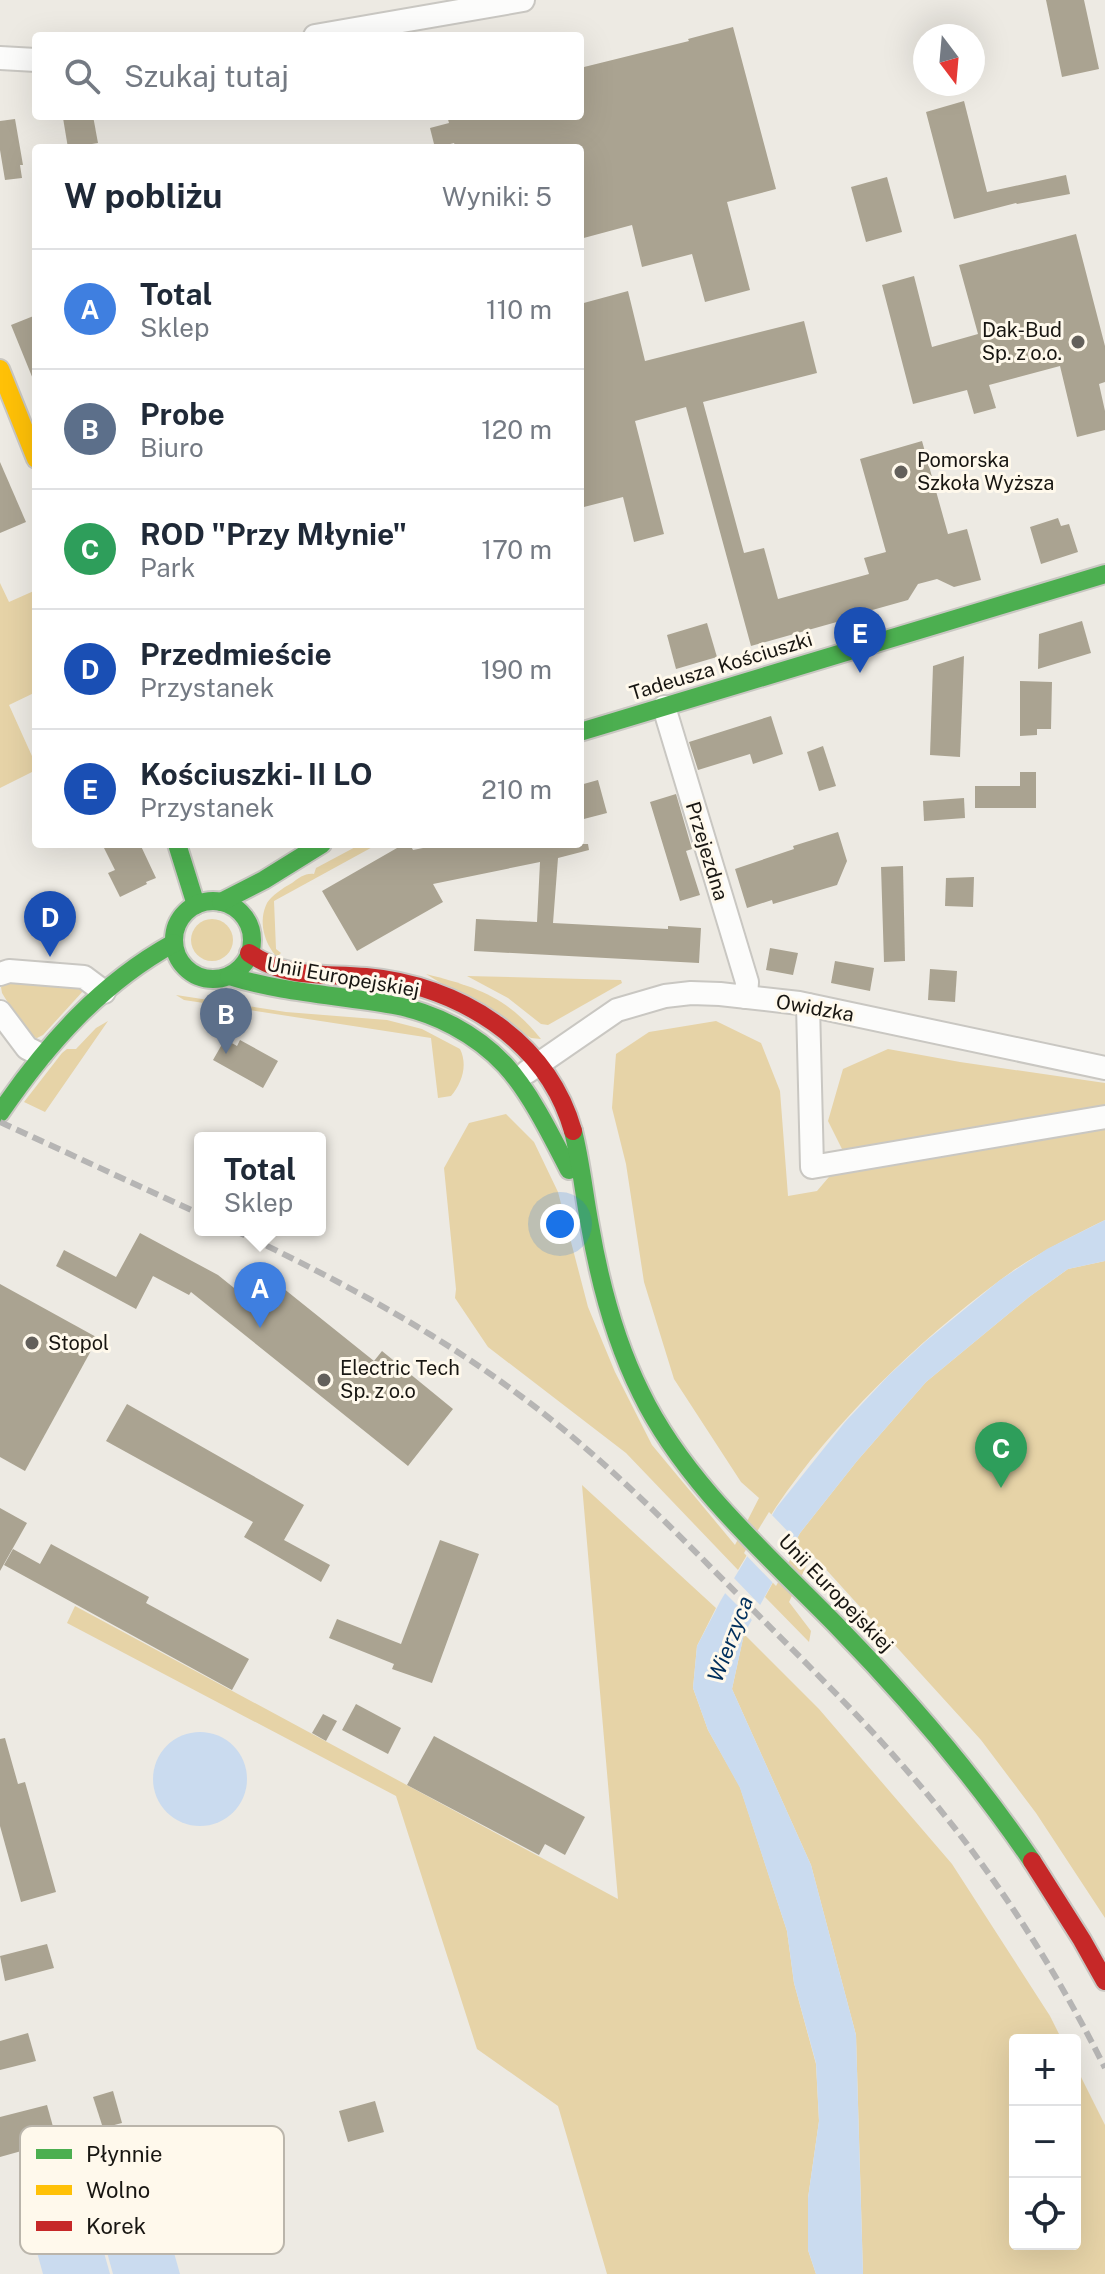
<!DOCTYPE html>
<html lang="pl">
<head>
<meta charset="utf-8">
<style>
	body { margin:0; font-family:"Public Sans",sans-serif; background:#f6f6f7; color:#1f2937 }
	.controls { position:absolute; right:24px; bottom:24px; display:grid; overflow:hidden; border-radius:8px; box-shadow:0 8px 32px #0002 }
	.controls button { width:72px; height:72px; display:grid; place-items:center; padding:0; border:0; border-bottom:2px solid #e0e1e3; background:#fff; color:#1f2937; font:40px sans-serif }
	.compass { position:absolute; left:913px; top:24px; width:72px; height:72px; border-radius:50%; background:#fff; box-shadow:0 8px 32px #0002; rotate:164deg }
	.you { position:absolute; left:560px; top:1224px; width:28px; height:28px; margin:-20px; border:6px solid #fff; border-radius:50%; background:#1a73e8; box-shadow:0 0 0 12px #1a73e833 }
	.badge { display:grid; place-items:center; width:52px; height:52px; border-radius:50%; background:#ea580c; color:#fff; font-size:26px; font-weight:700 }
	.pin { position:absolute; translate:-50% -66px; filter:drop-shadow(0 2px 4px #0008) }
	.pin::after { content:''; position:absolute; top:42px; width:28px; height:24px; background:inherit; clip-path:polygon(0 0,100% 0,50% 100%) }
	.popup { position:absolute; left:194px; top:1132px; width:132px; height:104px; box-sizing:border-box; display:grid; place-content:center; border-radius:8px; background:#fff; filter:drop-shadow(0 2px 6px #0005); font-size:26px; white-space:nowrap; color:#747a83 }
	.popup b { font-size:30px; color:#1f2937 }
	.popup::after { content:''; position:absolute; left:50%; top:100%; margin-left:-16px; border:16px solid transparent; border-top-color:#fff }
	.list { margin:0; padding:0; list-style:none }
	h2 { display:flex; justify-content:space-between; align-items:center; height:104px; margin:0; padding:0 32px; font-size:34px }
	h2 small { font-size:26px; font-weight:400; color:#747a83 }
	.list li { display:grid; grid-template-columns:52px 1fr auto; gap:24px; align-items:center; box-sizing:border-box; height:120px; padding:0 32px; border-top:2px solid #e0e1e3 }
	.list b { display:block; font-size:30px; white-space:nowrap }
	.list p { margin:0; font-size:26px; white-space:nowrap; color:#747a83 }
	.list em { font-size:26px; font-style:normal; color:#747a83 }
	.icon { flex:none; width:44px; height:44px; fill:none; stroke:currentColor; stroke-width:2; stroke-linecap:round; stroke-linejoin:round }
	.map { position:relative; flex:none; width:1105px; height:2274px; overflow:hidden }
	.search { position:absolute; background:#fff; box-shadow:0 8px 32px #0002; left:32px; top:32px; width:552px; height:88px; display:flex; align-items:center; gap:20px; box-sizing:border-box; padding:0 28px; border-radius:8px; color:#747a83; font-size:30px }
	.panel { position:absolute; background:#fff; box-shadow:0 8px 32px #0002; left:32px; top:144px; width:552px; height:704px; border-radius:8px }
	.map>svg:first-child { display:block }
</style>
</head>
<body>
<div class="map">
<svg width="1105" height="2274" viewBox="0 0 1105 2274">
	<rect width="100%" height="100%" fill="#edeae3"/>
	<g fill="#e6d3a7">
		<path d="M0 583 9 602 36 590V692L9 705 36 765V770L0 788Z"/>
		<path d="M361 844H378L274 901 276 949 281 953 277 957C264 943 258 921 267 903 272 895 283 888 292 883 299 878 305 873 314 874L316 868Z"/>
		<circle cx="212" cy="940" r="21"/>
		<path d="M426 974C477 987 507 997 541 1039L531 1038Z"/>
		<path d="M467 976 621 980 622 983 548 1025 541 1024 508 998Z"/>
		<path d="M7 981 79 987 84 990 43 1035 37 1038 29 1037 2 993 1 987Z"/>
		<path d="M176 995 286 1012 387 1020 422 1029 460 1049C468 1065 462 1083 451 1096L438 1098 431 1038 184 1000Z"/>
		<path d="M108 1021 45 1112 24 1102 62 1053 67 1049H76L96 1028Z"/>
		<path d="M716 1021 761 1043 780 1091 788 1196 817 1191 834 1171 852 1169 828 1121 843 1069 888 1049 960 1062 1105 1083V1220C1069 1238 1031 1256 999 1281 918 1341 833 1423 776 1507 763 1527 751 1549 738 1570L626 1453 488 1347 455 1298 456 1289 444 1168 469 1123 506 1114 534 1142 558 1192 588 1307 615 1372 652 1445 735 1545 759 1498 741 1482 674 1379 644 1282 626 1164 612 1108 616 1054 649 1032Z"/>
		<path d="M1105 1261V1918L1036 1813 981 1740 812 1554 789 1602 811 1631 809 1642 765 1597 800 1533 857 1461 926 1382 1029 1297 1068 1269Z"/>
		<path d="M582 1485 716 1608 697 1646 693 1688 708 1730 740 1787 787 1931 794 1983 816 2064 819 2121 808 2198V2250L816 2274H607L558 2106 477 2049 396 1796 67 1623 75 1606 618 1899Z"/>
		<path d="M744 1634 819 1709 952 1864 1050 2016 1062 2040H1015V2244H1075V2065L1105 2125V2274H863L856 2035 811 1865 732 1689Z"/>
	</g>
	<g fill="#cadbef">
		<path d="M1105 1220V1261L1068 1269 1029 1297 926 1382 857 1461 800 1533 744 1634 732 1689 811 1865 856 2035 863 2274H816L808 2250V2198L819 2121 816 2063 794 1983 787 1931 740 1788 708 1730 693 1688 697 1646 721 1600 777 1507 845 1422 889 1375 926 1341 1000 1280 1047 1249Z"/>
		<circle cx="200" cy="1779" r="47"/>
		<path d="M152 2175 180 2274H113L90 2191Z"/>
		<path d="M87 2192 110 2274H43L25 2209Z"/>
	</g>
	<g fill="#edeae3">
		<path d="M769 1512 799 1543 776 1586 744 1553Z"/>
		<path d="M731 1575 763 1608 755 1623 722 1590Z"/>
	</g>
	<g fill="#aaa391">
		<path d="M1046 0H1084L1099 69 1062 77Z"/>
		<path d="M733 27 776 189 727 202 750 290 705 302 692 254 642 267 632 225 580 239V148H456L454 143 435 148 430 128 449 123 447 116H580V68L689 41 688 39Z"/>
		<path d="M964 101 987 192 1066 175 1070 194 1017 204 1016 203 954 219 926 112Z"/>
		<path d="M75 116H93L98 143 68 148 63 118Z"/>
		<path d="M15 119 23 165H20L22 178 5 180 0 150V121Z"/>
		<path d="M887 177 902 232 866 242 851 187Z"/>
		<path d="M1076 234 1105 346V382L1099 384 1105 411V430L1077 437 1060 366 989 385 996 408 974 414 967 390 913 404 882 285 914 276 932 347 978 334 959 265Z"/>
		<path d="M628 291 645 361 804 321 817 373 703 402 744 553 764 548 778 599 869 574 864 558 886 552 860 459 922 441 948 534 967 529 981 580 954 587 937 579 918 584 908 600 858 614V616L751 646 686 407 635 421 664 534 634 542 623 497 580 508V304Z"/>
		<path d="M36 315V384H35L11 325Z"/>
		<path d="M0 462 26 522 0 533Z"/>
		<path d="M1058 518 1061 526 1069 524 1078 552 1041 564 1030 527Z"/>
		<path d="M1082 621 1091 653 1038 669 1039 634Z"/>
		<path d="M707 623 717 657 676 669 667 635Z"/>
		<path d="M964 656 960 757 930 755 933 666Z"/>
		<path d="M1020 681 1052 682 1051 729H1037V735L1020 736Z"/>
		<path d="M771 716 783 754 753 764 750 754 698 770 689 742Z"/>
		<path d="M823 746 836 786 819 791 807 752Z"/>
		<path d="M1020 772H1036V808H975V786H1020Z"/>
		<path d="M598 780 607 813 580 820V785Z"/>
		<path d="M676 794 692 849 686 851 700 895 680 901 650 802Z"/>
		<path d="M964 798 965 818 924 821 923 801Z"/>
		<path d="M838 832 847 861 837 885 773 904 772 900 747 908 735 869 794 849 793 846Z"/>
		<path d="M102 844H140L156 878 146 882 147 884 120 897 108 873 115 870Z"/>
		<path d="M404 844H410L413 850 443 844H588L589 850 558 858 553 923 668 929V926L701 928 699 963 474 951 476 919 537 922 540 862 433 884 443 902 357 951 322 891Z"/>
		<path d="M903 866 905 961 884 962 881 867Z"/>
		<path d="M974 877 973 907 945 906 946 878Z"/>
		<path d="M770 948 798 953 793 975 766 970Z"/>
		<path d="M835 961 874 968 870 991 831 983Z"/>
		<path d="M930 969 957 971 955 1002 928 1000Z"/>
		<path d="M225 1039 237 1046 240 1040 278 1061 263 1088 213 1060Z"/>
		<path d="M140 1233 218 1275 249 1300 268 1276 374 1361 382 1351 453 1409 408 1466 191 1292 189 1295 153 1276 136 1309 56 1266 64 1250 116 1277Z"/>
		<path d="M0 1284 98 1338 25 1471 0 1457Z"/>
		<path d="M127 1404 304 1505 284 1540 330 1565 321 1582 244 1537 253 1522 106 1441Z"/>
		<path d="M0 1508 27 1523 0 1571Z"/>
		<path d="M440 1540 479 1554 432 1683 392 1669 394 1664 329 1638 337 1619 401 1644Z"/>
		<path d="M51 1544 149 1597 146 1603 249 1659 232 1690 4 1565 13 1549 40 1564Z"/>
		<path d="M356 1704 401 1728 388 1754 342 1730Z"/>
		<path d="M323 1714 337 1721 326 1741 312 1733Z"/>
		<path d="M434 1736 585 1817 565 1855 545 1844 539 1855 407 1785Z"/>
		<path d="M5 1738 18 1784 25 1782 56 1892 21 1902 0 1826V1739Z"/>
		<path d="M47 1944 54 1968 5 1981 0 1956Z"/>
		<path d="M28 2033 36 2061 0 2070V2041Z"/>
		<path d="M113 2091 122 2123 103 2128 93 2097Z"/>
		<path d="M375 2101 384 2132 348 2142 339 2111Z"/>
		<path d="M47 2105 57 2141 0 2157V2117Z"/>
	</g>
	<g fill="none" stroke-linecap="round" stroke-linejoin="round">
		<g stroke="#c9c7c2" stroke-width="26">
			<g id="street">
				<path d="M315 36 523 0"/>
				<path d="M0 58 36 60"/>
				<path d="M664 707 747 982 746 997"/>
				<path d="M0 974 9 971 84 977 104 992"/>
				<path d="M808 1005 812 1167 1105 1117"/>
				<path d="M0 1012 27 1048 41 1055"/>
				<path d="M527 1072 617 1010 665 996 691 993 720 994 799 1003 1105 1068"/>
			</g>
		</g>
		<g stroke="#c9c7c2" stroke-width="22">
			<g id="fast">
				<path d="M580 732 1105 574"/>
				<path d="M177 844 196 905"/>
				<circle cx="213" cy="940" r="39"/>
				<path d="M221 902 264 880 322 844"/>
				<path d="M229 976C283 993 338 995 393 1005 434 1012 476 1034 505 1065 530 1092 552 1137 569 1170"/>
				<path d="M0 1113C47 1044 101 983 174 943"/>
				<path d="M573 1131C581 1162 584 1195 590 1226 600 1284 615 1341 641 1393 685 1484 770 1557 839 1628 909 1700 975 1777 1032 1861"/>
			</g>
		</g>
		<g stroke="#c9c7c2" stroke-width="22">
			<path id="slow" d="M0 369 36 459"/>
		</g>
		<g stroke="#c9c7c2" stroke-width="22">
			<g id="jam">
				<path d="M249 953C288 980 322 973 366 977 457 985 547 1039 573 1131"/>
				<path d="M1032 1861 1082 1940 1105 1981"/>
			</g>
		</g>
		<use href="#street" stroke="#fcfcfb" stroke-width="22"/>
		<use href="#fast" stroke="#4caf50" stroke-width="18"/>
		<use href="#slow" stroke="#ffc107" stroke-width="18"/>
		<use href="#jam" stroke="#c62828" stroke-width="18"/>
		<g stroke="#b6b5b4" stroke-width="6" stroke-dasharray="12 6" stroke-linecap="butt">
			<path d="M0 1122 200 1214"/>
			<path d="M234 1230C335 1278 433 1330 522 1397 615 1466 694 1551 775 1632 819 1676 863 1720 903 1766 984 1857 1051 1960 1105 2068"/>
		</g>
	</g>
	<g fill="#63605b" stroke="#fff9ec" stroke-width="3">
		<circle cx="1078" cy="342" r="8"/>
		<circle cx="901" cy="472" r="8"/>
		<circle cx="32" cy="1343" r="8"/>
		<circle cx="324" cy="1380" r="8"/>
	</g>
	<g text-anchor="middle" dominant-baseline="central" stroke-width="6" stroke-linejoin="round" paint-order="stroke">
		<g font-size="20" fill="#181612" stroke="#fff9ec" text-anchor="start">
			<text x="1062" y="330" text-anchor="end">Dak-Bud<tspan x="1062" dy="23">Sp. z o.o.</tspan></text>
			<text x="917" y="460">Pomorska<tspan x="917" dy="23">Szkoła Wyższa</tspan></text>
			<text x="48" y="1343">Stopol</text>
			<text x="340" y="1368">Electric Tech<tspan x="340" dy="23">Sp. z o.o</tspan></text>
		</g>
		<g font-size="20" fill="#181612" stroke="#fff9ec">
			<text transform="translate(721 666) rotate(-17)">Tadeusza Kościuszki</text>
			<text transform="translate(707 851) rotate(73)">Przejezdna</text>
			<text transform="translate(343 977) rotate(10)">Unii Europejskiej</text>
			<text transform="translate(815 1008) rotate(10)">Owidzka</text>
			<text transform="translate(836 1593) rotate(46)">Unii Europejskiej</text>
		</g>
		<g font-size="22" font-style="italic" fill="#002f5c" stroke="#fff9ec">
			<text transform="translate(730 1639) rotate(-69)">Wierzyca</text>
		</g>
	</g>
	<rect x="20" y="2126" width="264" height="128" rx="12" fill="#fff9ec" stroke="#bab5ab" stroke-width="2"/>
	<rect x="36" y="2149" width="36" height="10" fill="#4caf50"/>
	<rect x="36" y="2185" width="36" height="10" fill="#ffc107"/>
	<rect x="36" y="2221" width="36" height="10" fill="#c62828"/>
	<g font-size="22" fill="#181612">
		<text x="86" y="2162">Płynnie</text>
		<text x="86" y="2198">Wolno</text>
		<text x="86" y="2234">Korek</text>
	</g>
</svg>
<div class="controls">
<button>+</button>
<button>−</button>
<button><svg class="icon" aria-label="locate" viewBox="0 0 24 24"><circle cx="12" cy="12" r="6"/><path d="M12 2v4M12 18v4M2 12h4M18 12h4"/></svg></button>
</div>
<svg class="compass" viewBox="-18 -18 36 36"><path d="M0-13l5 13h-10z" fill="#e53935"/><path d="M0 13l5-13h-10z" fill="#747a83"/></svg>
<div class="you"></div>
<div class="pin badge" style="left:260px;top:1328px;background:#3f7fe0">A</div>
<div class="popup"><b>Total</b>Sklep</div>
<div class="pin badge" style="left:226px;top:1054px;background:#5c6f8a">B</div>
<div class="pin badge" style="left:1001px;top:1488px;background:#2e9e5b">C</div>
<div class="pin badge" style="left:50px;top:957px;background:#1a4fb4">D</div>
<div class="pin badge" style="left:860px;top:673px;background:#1a4fb4">E</div>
<div class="search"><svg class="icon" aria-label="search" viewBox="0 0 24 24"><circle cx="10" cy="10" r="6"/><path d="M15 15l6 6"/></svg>Szukaj tutaj</div>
<section class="panel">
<h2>W pobliżu<small>Wyniki: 5</small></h2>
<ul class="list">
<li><span class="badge" style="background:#3f7fe0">A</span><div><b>Total</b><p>Sklep</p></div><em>110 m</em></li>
<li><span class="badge" style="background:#5c6f8a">B</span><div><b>Probe</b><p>Biuro</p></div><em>120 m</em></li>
<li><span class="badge" style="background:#2e9e5b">C</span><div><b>ROD &quot;Przy Młynie&quot;</b><p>Park</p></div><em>170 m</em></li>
<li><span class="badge" style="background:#1a4fb4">D</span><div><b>Przedmieście</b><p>Przystanek</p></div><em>190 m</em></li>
<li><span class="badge" style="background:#1a4fb4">E</span><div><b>Kościuszki- II LO</b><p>Przystanek</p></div><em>210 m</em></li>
</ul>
</section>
</div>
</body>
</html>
